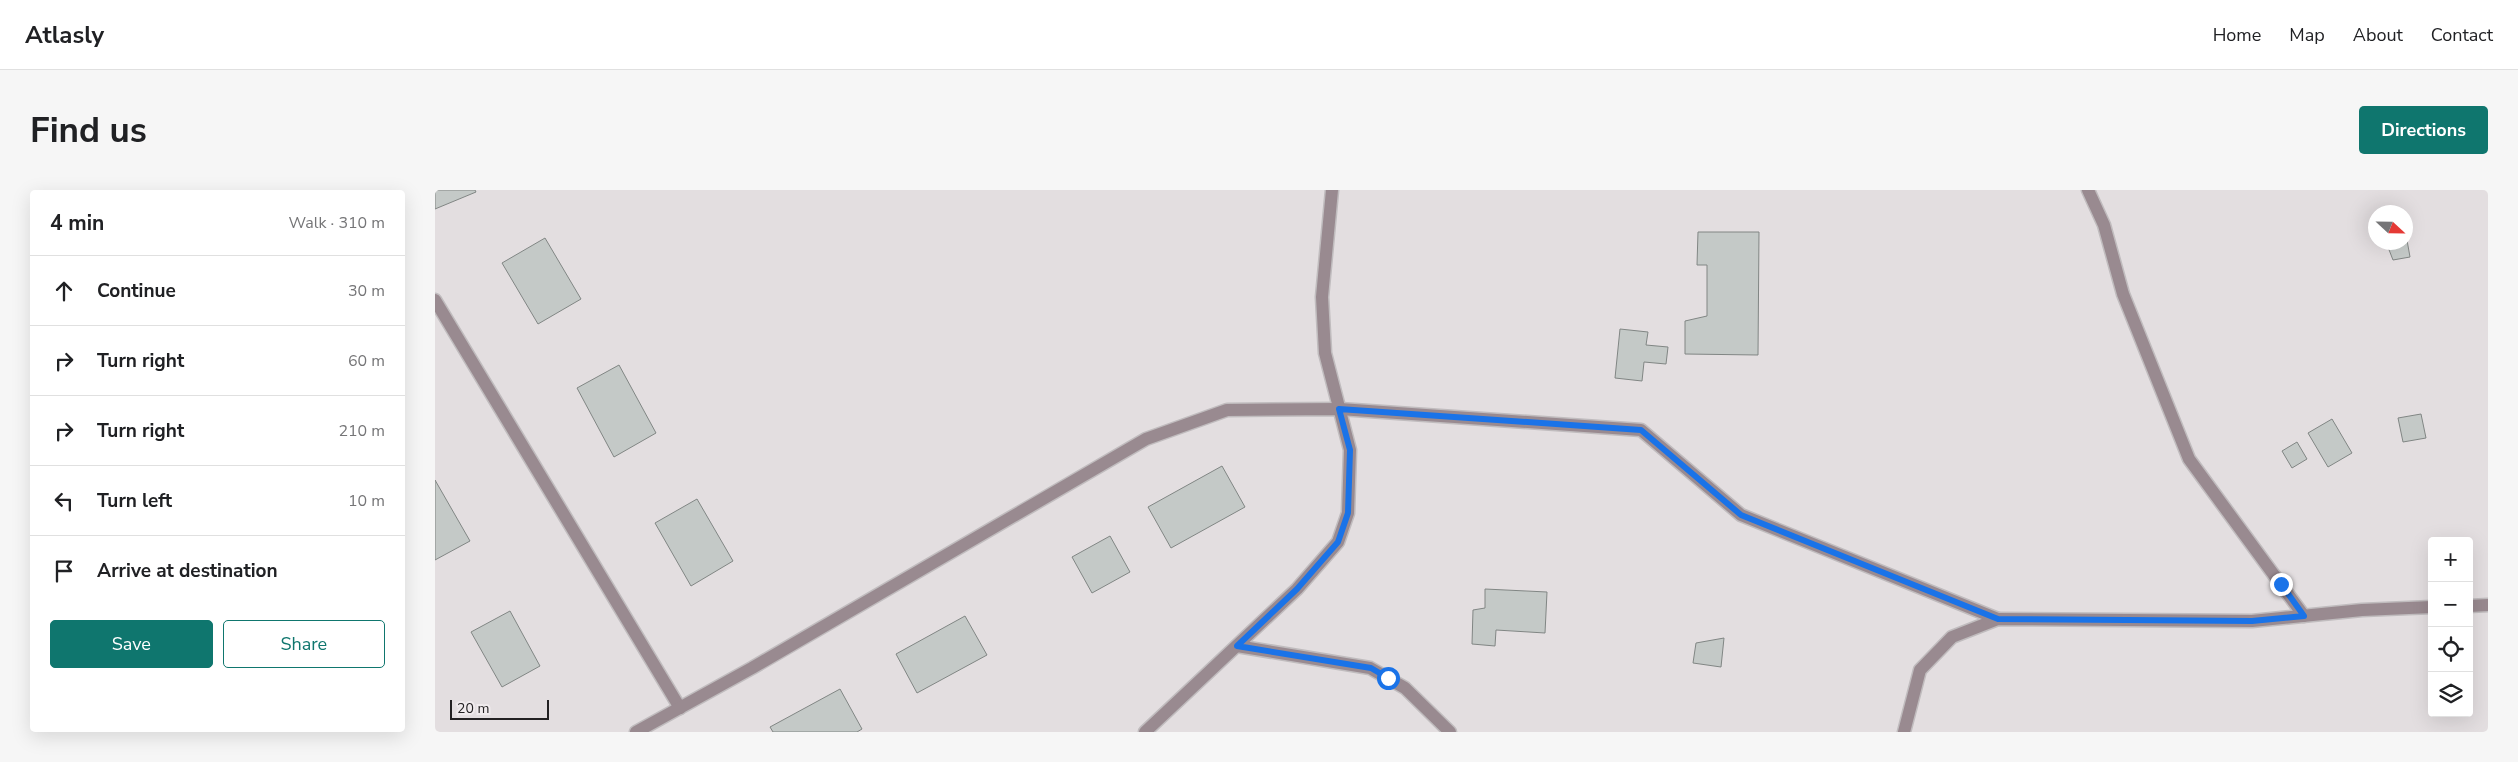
<!DOCTYPE html>
<html lang="en">
<head>
<meta charset="utf-8">
<style>
	body { margin:0; font-family:"Nunito Sans",sans-serif; background:#f6f6f6; color:#202124 }
	.controls { position:absolute; right:15px; bottom:15px; display:grid; overflow:hidden; border-radius:5px; box-shadow:0 5px 20px #0002 }
	.controls button { width:45px; height:45px; display:grid; place-items:center; padding:0; border:0; border-bottom:1px solid #e0e0e0; background:#fff; color:#202124; font:25px sans-serif }
	.compass { position:absolute; left:1933px; top:15px; width:45px; height:45px; border-radius:50%; background:#fff; box-shadow:0 5px 20px #0002; rotate:112deg }
	.scale { position:absolute; left:15px; bottom:12px; width:99px; box-sizing:border-box; padding-left:5px; border:2px solid #232122; border-top:0; font-size:14px; line-height:18px; white-space:nowrap; color:#232122; -webkit-text-stroke:4px #f0ebed; paint-order:stroke }
	.stop { position:absolute; width:15px; height:15px; margin:-11px; border:4px solid #1a73e8; border-radius:50%; background:#fff }
	.stop.end { background:#1a73e8; border-color:#fff; box-shadow:0 1px 5px #0008 }
	.list { margin:0; padding:0; list-style:none }
	h2 { display:flex; justify-content:space-between; align-items:center; height:65px; margin:0; padding:0 20px; font-size:21px }
	h2 small { font-size:16px; font-weight:400; color:#757577 }
	.list li { display:grid; grid-template-columns:32px 1fr auto; gap:15px; align-items:center; box-sizing:border-box; height:70px; padding:0 20px; border-top:1px solid #e0e0e0 }
	.list b { display:block; font-size:19px; white-space:nowrap }
	.list em { font-size:16px; font-style:normal; color:#757577 }
	.actions { display:flex; gap:10px; padding:15px 20px }
	.actions a { flex:1; padding:11px 0; border:1px solid #0f766e; border-radius:5px; text-align:center; font-size:18px; color:#0f766e }
	.actions .main { background:#0f766e; color:#fff }
	.icon { flex:none; width:28px; height:28px; fill:none; stroke:currentColor; stroke-width:2; stroke-linecap:round; stroke-linejoin:round }
	.map { position:relative; flex:none; width:2053px; height:542px; overflow:hidden; border-radius:5px }
	header { display:flex; align-items:center; gap:30px; box-sizing:border-box; height:70px; padding:0 25px; background:#fff; border-bottom:1px solid #e0e0e0 }
	header strong { font-size:24px }
	nav { display:flex; gap:28px; margin-inline-start:auto; font-size:18px }
	.intro { display:flex; align-items:center; justify-content:space-between; box-sizing:border-box; height:120px; padding:0 30px }
	h1 { margin:0; font-size:35px }
	.button { padding:12px 22px; border-radius:5px; background:#0f766e; color:#fff; font-size:18px; font-weight:700 }
	main { display:flex; gap:30px; padding:0 30px }
	aside { flex:1; background:#fff; border-radius:5px; box-shadow:0 5px 20px #0002 }
	.map>svg:first-child { display:block }
</style>
</head>
<body>
<header>
<strong>Atlasly</strong>
<nav><a>Home</a><a>Map</a><a>About</a><a>Contact</a></nav>
</header>
<div class="intro"><h1>Find us</h1><a class="button">Directions</a></div>
<main>
<aside>
<h2>4 min<small>Walk · 310 m</small></h2>
<ul class="list">
<li><svg class="icon" aria-label="ahead" viewBox="0 0 24 24"><path d="M12 20V5M6 11l6-6 6 6"/></svg><div><b>Continue</b></div><em>30 m</em></li>
<li><svg class="icon" aria-label="right" viewBox="0 0 24 24"><path d="M7 20v-9h11M14 6l5 5-5 5"/></svg><div><b>Turn right</b></div><em>60 m</em></li>
<li><svg class="icon" aria-label="right" viewBox="0 0 24 24"><path d="M7 20v-9h11M14 6l5 5-5 5"/></svg><div><b>Turn right</b></div><em>210 m</em></li>
<li><svg class="icon" aria-label="left" viewBox="0 0 24 24"><path d="M17 20v-9H6M10 6l-5 5 5 5"/></svg><div><b>Turn left</b></div><em>10 m</em></li>
<li><svg class="icon" aria-label="arrive" viewBox="0 0 24 24"><path d="M6 21V4h12l-3 4 3 4H6"/></svg><div><b>Arrive at destination</b></div></li>
</ul>
<div class="actions"><a class="main">Save</a><a>Share</a></div>
</aside>
<div class="map">
<svg width="2053" height="542" viewBox="0 0 2053 542">
	<rect width="100%" height="100%" fill="#e3dee0"/>
	<g fill="#c4c9c7" stroke="#818684">
		<path d="M0 0H40L41 2 0 19Z"/>
		<path d="M1970 39 1975 67 1958 70 1951 52H1970Z"/>
		<path d="M1263 42H1324L1323 165 1250 164V131L1272 126V75H1262Z"/>
		<path d="M110 48 146 109 103 134 67 73Z"/>
		<path d="M1185 139 1213 142 1211 155 1233 157 1231 174 1209 172 1207 191 1180 188Z"/>
		<path d="M184 175 221 243 179 267 142 198Z"/>
		<path d="M1986 224 1991 248 1968 252 1963 228Z"/>
		<path d="M1897 229 1917 263 1893 277 1873 243Z"/>
		<path d="M1862 252 1872 269 1857 278 1847 261Z"/>
		<path d="M787 276 810 317 736 358 713 317Z"/>
		<path d="M0 290 35 351 0 370Z"/>
		<path d="M262 309 298 371 256 396 220 333Z"/>
		<path d="M675 346 695 382 657 403 637 367Z"/>
		<path d="M1050 399 1112 402 1110 443 1061 440 1060 456 1037 454 1038 420 1050 418Z"/>
		<path d="M75 421 105 476 67 497 36 442Z"/>
		<path d="M530 426 552 465 482 503 461 464Z"/>
		<path d="M1289 448 1286 477 1258 473 1261 453Z"/>
		<path d="M405 499 427 539 422 542H338L335 537Z"/>
	</g>
	<g fill="none" stroke-linecap="round" stroke-linejoin="round">
		<g stroke="#c0bcbe" stroke-width="15">
			<path id="service" d="M1653 0 1669 35 1688 104 1754 269 1869 426"/>
		</g>
		<g stroke="#c0bcbe" stroke-width="15">
			<g id="minor">
				<path d="M0 110 245 518"/>
				<path d="M2034 416 2053 415"/>
				<path d="M802 456 935 478 970 498 1015 542"/>
				<path d="M201 542 317 478 711 249 792 220 905 219 1206 240 1306 325 1563 429"/>
				<path d="M710 542 862 399 903 352 913 323 915 260 890 163 887 107 897 0"/>
				<path d="M1469 542 1485 480 1517 447 1563 429 1817 431 1927 420 1997 417"/>
			</g>
		</g>
		<use href="#service" stroke="#998a90" stroke-width="12"/>
		<use href="#minor" stroke="#998a90" stroke-width="12"/>
	</g>
	<g fill="none" stroke-linecap="round" stroke-linejoin="round">
		<path stroke="#1a73e8" stroke-width="6" d="M953 488 936 478 802 456 862 399 903 352 913 323 915 260 904 219 1206 240 1306 325 1563 429 1817 431 1869 426 1846 394"/>
	</g>
</svg>
<div class="controls">
<button>+</button>
<button>−</button>
<button><svg class="icon" aria-label="locate" viewBox="0 0 24 24"><circle cx="12" cy="12" r="6"/><path d="M12 2v4M12 18v4M2 12h4M18 12h4"/></svg></button>
<button><svg class="icon" aria-label="layers" viewBox="0 0 24 24"><path d="M12 4l9 5-9 5-9-5zM3 14l9 5 9-5"/></svg></button>
</div>
<svg class="compass" viewBox="-18 -18 36 36"><path d="M0-13l5 13h-10z" fill="#e53935"/><path d="M0 13l5-13h-10z" fill="#757577"/></svg>
<div class="scale">20 m</div>
<div class="stop" style="left:953px;top:488px"></div>
<div class="stop end" style="left:1846px;top:394px"></div>
</div>
</main>
</body>
</html>
